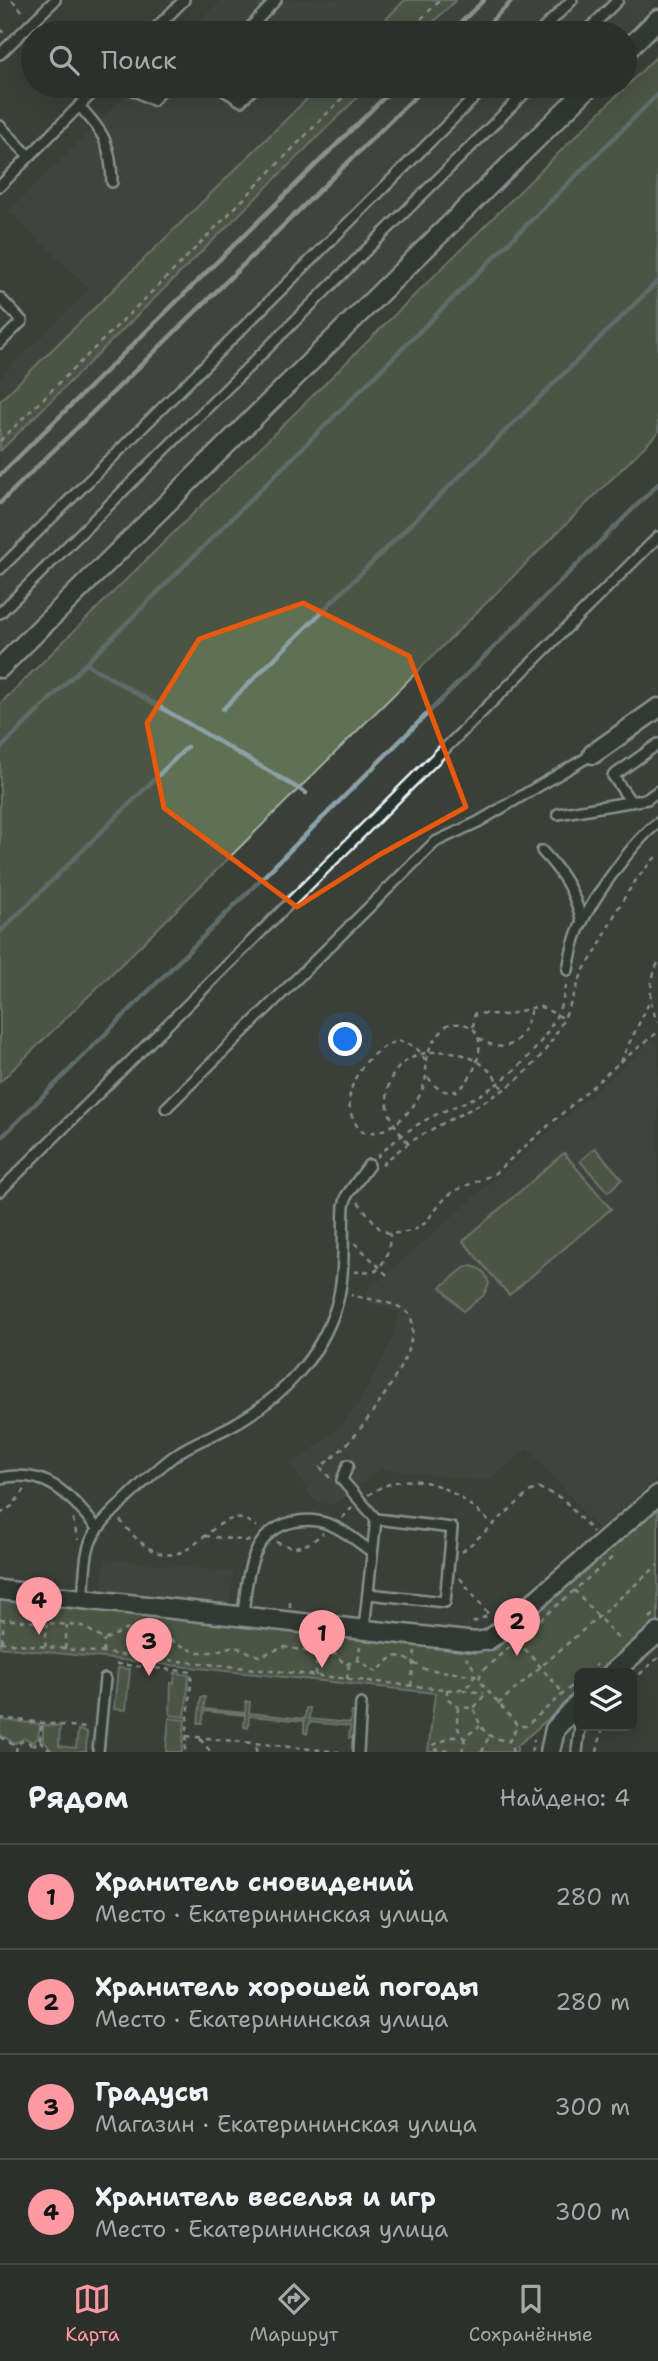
<!DOCTYPE html>
<html lang="ru">
<head>
<meta charset="utf-8">
<style>
	body { margin:0; font-family:"Shantell Sans",sans-serif; background:#343733; color:#f1f3f6 }
	.controls { position:absolute; right:21px; bottom:21px; display:grid; overflow:hidden; border-radius:10px; box-shadow:0 7px 28px #0002 }
	.controls button { width:63px; height:63px; display:grid; place-items:center; padding:0; border:0; border-bottom:2px solid #484a47; background:#2c2f2b; color:#f1f3f6; font:35px sans-serif }
	.you { position:absolute; left:346px; top:1040px; width:24px; height:24px; margin:-18px; border:5px solid #fff; border-radius:50%; background:#1a73e8; box-shadow:0 0 0 10px #1a73e833 }
	.badge { display:grid; place-items:center; width:46px; height:46px; border-radius:50%; background:#ff9aa2; color:#111; font-size:23px; font-weight:700 }
	.pin { position:absolute; translate:-50% -58px; filter:drop-shadow(0 2px 4px #0008) }
	.pin::after { content:''; position:absolute; top:37px; width:24px; height:21px; background:inherit; clip-path:polygon(0 0,100% 0,50% 100%) }
	.list { margin:0; padding:0; list-style:none }
	h2 { display:flex; justify-content:space-between; align-items:center; height:91px; margin:0; padding:0 28px; font-size:30px }
	h2 small { font-size:23px; font-weight:400; color:#a6a9a9 }
	.list li { display:grid; grid-template-columns:46px 1fr auto; gap:21px; align-items:center; box-sizing:border-box; height:105px; padding:0 28px; border-top:2px solid #484a47 }
	.list b { display:block; font-size:26px; white-space:nowrap }
	.list p { margin:0; font-size:23px; white-space:nowrap; color:#a6a9a9 }
	.list em { font-size:23px; font-style:normal; color:#a6a9a9 }
	.icon { flex:none; width:38px; height:38px; fill:none; stroke:currentColor; stroke-width:2; stroke-linecap:round; stroke-linejoin:round }
	.map { position:relative; flex:none; width:658px; height:1752px; overflow:hidden }
	.search { position:absolute; background:#2c2f2b; box-shadow:0 7px 28px #0002; left:21px; right:21px; top:21px; height:77px; display:flex; align-items:center; gap:18px; box-sizing:border-box; padding:0 24px; border-radius:38px; color:#a6a9a9; font-size:26px }
	.sheet { height:511px; background:#2c2f2b }
	nav { display:flex; justify-content:space-around; align-items:center; box-sizing:border-box; height:98px; border-top:2px solid #484a47; background:#2c2f2b; font-size:19px; color:#a6a9a9 }
	nav a { display:grid; justify-items:center; gap:4px }
	nav .on { color:#ff9aa2 }
	.map>svg:first-child { display:block }
</style>
</head>
<body>
<div class="map">
<svg width="658" height="1752" viewBox="0 0 658 1752">
	<rect width="100%" height="100%" fill="#3a3f39"/>
	<filter id="ink" filterUnits="userSpaceOnUse"><feTurbulence type="fractalNoise" baseFrequency=".0143" numOctaves="2"/><feDisplacementMap in="SourceGraphic" scale="14" xChannelSelector="R" yChannelSelector="G"/><feConvolveMatrix kernelMatrix="1 2 1 2 8 2 1 2 1" color-interpolation-filters="sRGB"/></filter>
	<g filter="url(#ink)">
		<g fill="#4b4b45">
			<path d="M222 0H658L625 34 188 33Z"/>
			<path d="M135 86H573L0 654V378L90 289 9 211Z"/>
			<path d="M652 1041 658 1048V1477L598 1529 528 1448 492 1478 485 1480 384 1469 370 1475 340 1501 331 1504 320 1503 312 1497 291 1465 335 1432 360 1402 391 1343 400 1312 365 1302 369 1287 382 1279Z"/>
			<path d="M105 1559 233 1572 230 1604 102 1591Z"/>
		</g>
		<g fill="#5f7052" stroke="#a4b0a5" stroke-width="2">
			<path d="M405 0H456L422 33H372Z"/>
			<path d="M658 55V433L134 952 0 1082V704Z"/>
			<path d="M320 86H369L0 451V401Z"/>
			<path d="M595 1148 622 1179 608 1192 580 1161Z"/>
			<path d="M564 1153 611 1209 509 1295 463 1241Z"/>
			<path d="M469 1266C481 1267 486 1272 489 1284L483 1296 463 1311 441 1287 464 1268Z"/>
			<path d="M658 1506V1624L601 1673H579V1692L517 1746V1752H428L435 1693 0 1647V1596L495 1650Z"/>
			<path d="M118 1668 130 1669 126 1710 114 1709Z"/>
			<path d="M175 1673 189 1675 185 1717 170 1715 171 1683H174Z"/>
			<path d="M201 1697H205L204 1709 245 1713 246 1701 250 1702 249 1713 305 1719 306 1708H310L309 1719 350 1723 352 1712H356L353 1738H349L350 1726 309 1722 307 1734 304 1733V1721L249 1716 248 1728 244 1727 245 1715 204 1711 202 1723H198Z"/>
			<path d="M169 1718 185 1720 182 1752H166Z"/>
			<path d="M0 1720 40 1724 38 1738 33 1742 24 1738 15 1743 0 1735Z"/>
			<path d="M43 1725 60 1726 59 1746 76 1748 78 1730 87 1732 86 1752H53L43 1740Z"/>
		</g>
		<g fill="none" stroke-linecap="round" stroke-linejoin="round">
			<g stroke="#8ba1a8" stroke-width="4.5">
				<path d="M87 664 306 793"/>
				<path d="M223 709 658 281"/>
				<path d="M0 749 658 94"/>
				<path d="M0 932 187 747"/>
				<path d="M0 1139 658 484"/>
			</g>
			<g stroke="#e8f1f8" stroke-width="14">
				<g id="service">
					<path d="M151 33 184 0"/>
					<path d="M245 33 276 0"/>
					<path d="M306 33 314 25"/>
					<path d="M539 33 572 0"/>
					<path d="M585 33 618 0"/>
					<path d="M0 54 55 0"/>
					<path d="M126 86 153 100 165 86"/>
					<path d="M217 86 241 101 256 86"/>
					<path d="M79 106C104 132 111 145 112 182"/>
					<path d="M0 126 29 156"/>
					<path d="M0 186 99 86"/>
					<path d="M0 298 22 321 0 343"/>
					<path d="M0 569 486 86"/>
					<path d="M0 613 532 86"/>
					<path d="M631 802 613 776 658 744"/>
					<path d="M558 814 647 799 658 791"/>
					<path d="M542 851C563 873 575 893 582 922"/>
					<path d="M568 970C571 954 574 937 582 922 595 896 634 840 658 823"/>
					<path d="M166 1108 435 842 478 822 593 754"/>
					<path d="M0 1191 658 537"/>
					<path d="M348 1465 342 1480 376 1519"/>
					<path d="M0 1478C48 1468 69 1495 97 1528"/>
					<path d="M83 1599C85 1582 84 1562 89 1546 96 1526 111 1514 125 1500 143 1483 160 1465 181 1451 199 1440 220 1433 238 1422 283 1396 320 1357 336 1307 346 1275 342 1240 344 1206L347 1195 369 1165"/>
					<path d="M243 1615C247 1580 249 1531 293 1522 305 1519 319 1520 331 1525 346 1531 359 1543 372 1552"/>
					<path d="M364 1628C368 1592 372 1556 376 1519L452 1528 445 1602 368 1594"/>
					<path d="M98 1752 105 1679"/>
					<path d="M358 1752 361 1704"/>
					<path d="M577 1752 580 1726"/>
				</g>
			</g>
			<g stroke="#e8f1f8" stroke-width="23">
				<g id="minor">
					<path d="M625 52 658 19"/>
					<path d="M0 668 590 86"/>
					<path d="M593 754 658 708"/>
					<path d="M0 1590 476 1642 488 1640 498 1633 658 1495"/>
					<path d="M612 1673 658 1633"/>
					<path d="M550 1752 555 1729 579 1703"/>
				</g>
			</g>
			<g stroke="#e8f1f8" stroke-width="2.5" stroke-dasharray="5 5" stroke-linecap="butt">
				<path d="M12 0 24 13"/>
				<path d="M0 29 6 35"/>
				<path d="M407 33 440 0"/>
				<path d="M0 441 175 269 354 86"/>
				<path d="M658 963C649 981 648 1005 658 1022"/>
				<path d="M473 1027 475 1013 506 1015 539 1006 565 1019"/>
				<path d="M479 1038C509 1059 524 1039 531 1009"/>
				<path d="M398 1041C459 1051 409 1140 363 1132 330 1103 363 1050 398 1041Z"/>
				<path d="M426 1061 431 1044 447 1025C495 1014 482 1073 457 1091 442 1094 433 1087 426 1073"/>
				<path d="M620 1062 651 999"/>
				<path d="M408 1143C400 1133 392 1123 389 1111 375 1053 447 1036 484 1066 493 1073 498 1082 504 1091"/>
				<path d="M377 1157C391 1144 407 1130 424 1121 443 1110 464 1104 483 1093 523 1069 561 1028 567 980"/>
				<path d="M382 1165C428 1119 498 1109 540 1057 560 1032 570 1006 581 976 585 965 595 956 600 944 616 911 631 881 658 855"/>
				<path d="M358 1202 379 1228 390 1234 413 1231 425 1223 446 1197 454 1191 494 1174 620 1062 658 1032"/>
				<path d="M355 1243 387 1275"/>
				<path d="M354 1272 376 1271C387 1260 389 1250 390 1234"/>
				<path d="M330 1478 320 1467C333 1458 345 1447 356 1434 372 1415 431 1335 407 1312 397 1302 365 1299 351 1295"/>
				<path d="M368 1495C416 1462 457 1491 492 1524"/>
				<path d="M0 1514 12 1506 26 1488"/>
				<path d="M342 1518 352 1508"/>
				<path d="M73 1519 78 1540"/>
				<path d="M120 1520C191 1612 208 1486 257 1527"/>
				<path d="M205 1536 250 1541"/>
				<path d="M276 1542C296 1551 307 1547 323 1533"/>
				<path d="M462 1552 531 1491 539 1488 563 1499 593 1532"/>
				<path d="M460 1578 489 1615 468 1625"/>
				<path d="M574 1590 621 1642"/>
				<path d="M290 1607V1599"/>
				<path d="M650 1618 658 1611"/>
				<path d="M0 1619 83 1626 104 1640 130 1628 147 1629 195 1652H213L233 1646 259 1656 285 1647 311 1652 317 1656 336 1654 345 1665 358 1660 376 1672 394 1656 403 1657 424 1669 480 1676"/>
				<path d="M525 1633 615 1555"/>
				<path d="M517 1640 481 1672 479 1680 518 1726H526L579 1680"/>
				<path d="M518 1641 564 1694"/>
				<path d="M0 1642 453 1690C473 1690 481 1671 466 1658"/>
				<path d="M2 1642 4 1621"/>
				<path d="M45 1647 47 1624"/>
				<path d="M65 1649 67 1625"/>
				<path d="M103 1653 104 1640"/>
				<path d="M153 1658 156 1623"/>
				<path d="M358 1660 360 1646"/>
				<path d="M116 1664 192 1672 185 1752"/>
				<path d="M587 1673 597 1664"/>
				<path d="M316 1676 317 1656"/>
				<path d="M347 1679 349 1665"/>
				<path d="M632 1681 658 1658"/>
				<path d="M411 1686 415 1651"/>
				<path d="M447 1689V1698L458 1707 474 1708 483 1697 484 1693"/>
				<path d="M463 1690 484 1693"/>
				<path d="M498 1704 658 1565"/>
				<path d="M458 1707C457 1719 455 1730 465 1739"/>
				<path d="M474 1709C482 1730 484 1738 509 1741"/>
				<path d="M0 1718 87 1728"/>
				<path d="M186 1736 339 1752"/>
				<path d="M0 1737 16 1746"/>
				<path d="M200 1739 211 1752"/>
				<path d="M40 1741 51 1752"/>
				<path d="M32 1746 40 1741 42 1722"/>
				<path d="M16 1752 17 1744 23 1741 30 1743 32 1752"/>
				<path d="M256 1752 257 1744"/>
				<path d="M459 1752 433 1749V1745L460 1734"/>
				<path d="M462 1752 466 1736 480 1726"/>
				<path d="M482 1752 489 1736"/>
				<path d="M513 1752 509 1741 517 1727"/>
				<path d="M531 1752 534 1740"/>
				<path d="M597 1752 603 1726"/>
			</g>
			<use href="#service" stroke="#26332d" stroke-width="9"/>
			<use href="#minor" stroke="#26332d" stroke-width="18"/>
			<g stroke="#e8f1f8" stroke-width="4.5">
				<path d="M450 33 484 0"/>
				<path d="M479 33 513 0"/>
				<path d="M0 475 396 86"/>
				<path d="M0 503 426 86"/>
			</g>
		</g>
	</g>
	<path d="M0 0H658V1752H0ZM303 603 409 656 466 807 379 855 297 907 164 808 147 723 199 639Z" fill="#3a3f39" fill-opacity=".55" fill-rule="evenodd"/>
	<path fill="none" stroke="#e8590c" stroke-width="5" stroke-linejoin="round" d="M303 603 409 656 466 807 379 855 297 907 164 808 147 723 199 639Z"/>
</svg>
<div class="controls">
<button><svg class="icon" aria-label="layers" viewBox="0 0 24 24"><path d="M12 4l9 5-9 5-9-5zM3 14l9 5 9-5"/></svg></button>
</div>
<div class="you"></div>
<div class="pin badge" style="left:322px;top:1668px">1</div>
<div class="pin badge" style="left:517px;top:1656px">2</div>
<div class="pin badge" style="left:149px;top:1676px">3</div>
<div class="pin badge" style="left:39px;top:1635px">4</div>
<div class="search"><svg class="icon" aria-label="search" viewBox="0 0 24 24"><circle cx="10" cy="10" r="6"/><path d="M15 15l6 6"/></svg>Поиск</div>
</div>
<section class="sheet">
<h2>Рядом<small>Найдено: 4</small></h2>
<ul class="list">
<li><span class="badge">1</span><div><b>Хранитель сновидений</b><p>Место · Екатерининская улица</p></div><em>280 m</em></li>
<li><span class="badge">2</span><div><b>Хранитель хорошей погоды</b><p>Место · Екатерининская улица</p></div><em>280 m</em></li>
<li><span class="badge">3</span><div><b>Градусы</b><p>Магазин · Екатерининская улица</p></div><em>300 m</em></li>
<li><span class="badge">4</span><div><b>Хранитель веселья и игр</b><p>Место · Екатерининская улица</p></div><em>300 m</em></li>
</ul>
</section>
<nav>
<a class="on"><svg class="icon" aria-label="map" viewBox="0 0 24 24"><path d="M3 6l6-2 6 2 6-2v14l-6 2-6-2-6 2zM9 4v14M15 6v14"/></svg>Карта</a>
<a><svg class="icon" aria-label="directions" viewBox="0 0 24 24"><path d="M12 3l9 9-9 9-9-9zM9 14v-3h6M13 9l2 2-2 2"/></svg>Маршрут</a>
<a><svg class="icon" aria-label="saved" viewBox="0 0 24 24"><path d="M7 4h10v16l-5-4-5 4z"/></svg>Сохранённые</a>
</nav>
</body>
</html>
